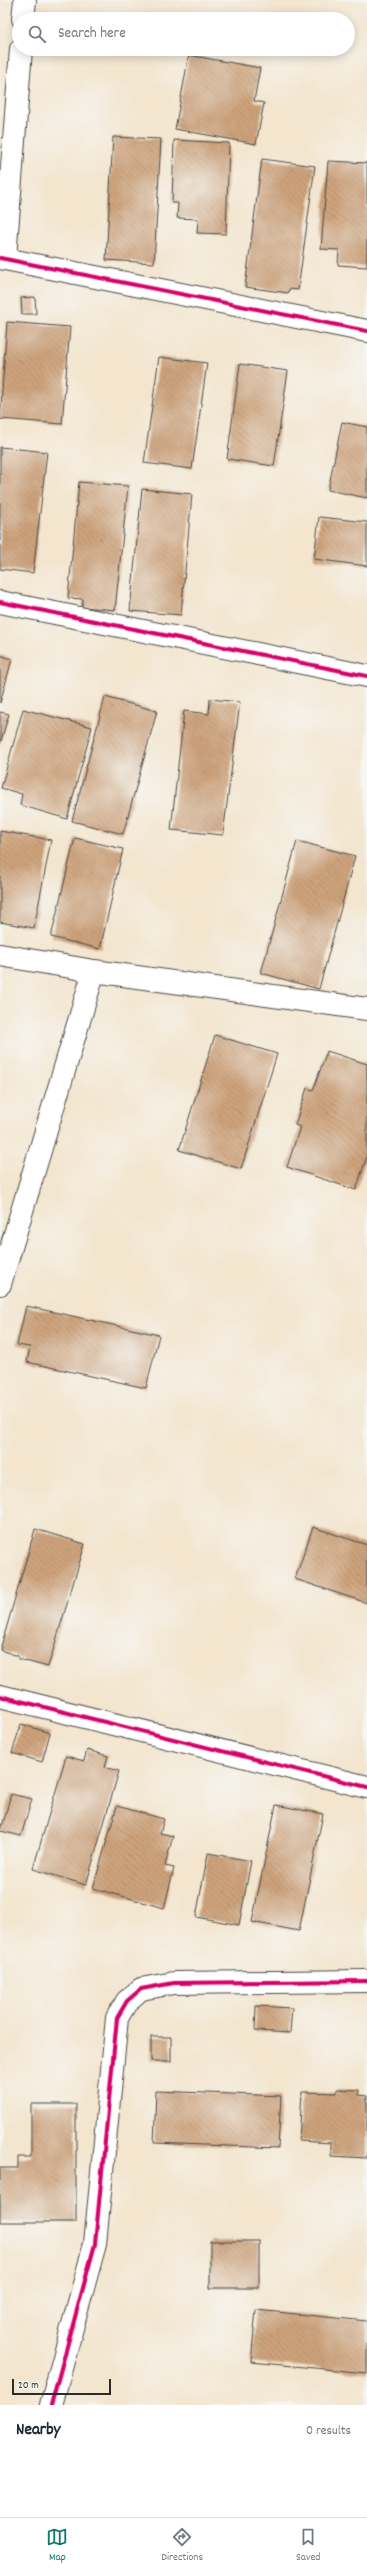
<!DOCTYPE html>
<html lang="en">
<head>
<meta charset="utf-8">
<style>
	body { margin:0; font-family:Dekko,sans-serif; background:#f2f2f3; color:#1f2937 }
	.scale { position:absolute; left:12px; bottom:10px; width:99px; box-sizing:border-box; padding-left:4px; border:2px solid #2b2b2b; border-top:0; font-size:11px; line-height:14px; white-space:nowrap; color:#2b2b2b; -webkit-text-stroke:3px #f6f6f2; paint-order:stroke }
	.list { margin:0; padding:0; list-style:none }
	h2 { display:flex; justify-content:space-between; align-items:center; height:52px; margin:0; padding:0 16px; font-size:17px }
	h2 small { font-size:13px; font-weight:400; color:#747a83 }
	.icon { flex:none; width:22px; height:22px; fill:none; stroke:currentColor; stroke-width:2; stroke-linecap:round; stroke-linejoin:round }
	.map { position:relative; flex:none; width:367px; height:2405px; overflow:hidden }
	.search { position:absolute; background:#fff; box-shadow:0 2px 10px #0003; left:12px; right:12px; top:12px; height:44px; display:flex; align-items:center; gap:10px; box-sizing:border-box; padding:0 14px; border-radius:22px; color:#747a83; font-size:15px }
	.sheet { height:112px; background:#fff }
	nav { display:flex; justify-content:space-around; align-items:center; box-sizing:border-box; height:56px; border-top:1px solid #e0e1e3; background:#fff; font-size:11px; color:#747a83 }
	nav a { display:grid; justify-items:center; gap:2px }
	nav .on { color:#0f766e }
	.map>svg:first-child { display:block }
</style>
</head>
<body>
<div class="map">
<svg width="367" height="2405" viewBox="0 0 367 2405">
	<defs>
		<pattern id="building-back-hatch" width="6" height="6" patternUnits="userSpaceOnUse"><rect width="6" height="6" fill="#cea37c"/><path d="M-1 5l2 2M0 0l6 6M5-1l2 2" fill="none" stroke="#a78566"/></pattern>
	</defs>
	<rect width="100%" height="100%" fill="#f6f6f2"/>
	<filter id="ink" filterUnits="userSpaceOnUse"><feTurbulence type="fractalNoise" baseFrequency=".025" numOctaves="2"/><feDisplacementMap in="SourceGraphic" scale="8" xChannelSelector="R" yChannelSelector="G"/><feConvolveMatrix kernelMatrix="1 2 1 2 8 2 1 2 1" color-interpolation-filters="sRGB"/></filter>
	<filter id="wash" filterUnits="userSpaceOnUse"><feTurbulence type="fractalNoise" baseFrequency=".012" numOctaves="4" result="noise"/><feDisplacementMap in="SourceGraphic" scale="16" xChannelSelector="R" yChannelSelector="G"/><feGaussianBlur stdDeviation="0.9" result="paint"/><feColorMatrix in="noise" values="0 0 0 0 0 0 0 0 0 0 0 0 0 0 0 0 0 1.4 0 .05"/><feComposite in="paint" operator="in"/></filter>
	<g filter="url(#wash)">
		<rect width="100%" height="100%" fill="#f3e5ce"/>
		<g id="blocks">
			<g fill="url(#building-back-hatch)">
				<path d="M189 55 260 68 254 101 264 103 256 144 175 129Z"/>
				<path d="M113 137 161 139 154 263 106 260Z"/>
				<path d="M174 140 229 143 226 234 197 233 198 219 177 218 178 203H172Z"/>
				<path d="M262 159 315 166 298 290 289 289 288 293 245 287Z"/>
				<path d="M328 161 367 163V267L338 265 339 250 321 249Z"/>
				<path d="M35 297 36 314H22L21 298Z"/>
				<path d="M7 322 70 327 62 424 0 419Z"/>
				<path d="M159 357 207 363 192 469 144 463Z"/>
				<path d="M240 364 288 371 274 466 227 459Z"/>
				<path d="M342 422 367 427V498L328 490Z"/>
				<path d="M0 447 47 452 33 573 0 569Z"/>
				<path d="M79 482 128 486 115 610 82 607 83 599 68 598Z"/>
				<path d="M142 489 192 494 181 615 130 611Z"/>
				<path d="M319 517 367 522V566L314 559Z"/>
				<path d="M0 655 12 659 0 703Z"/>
				<path d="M105 697 157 711 123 834 72 821Z"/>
				<path d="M210 699 240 702 223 835 171 830 184 711 209 714Z"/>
				<path d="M23 709 92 727 67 819 20 805 22 794 1 788Z"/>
				<path d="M0 712 9 714 0 744Z"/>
				<path d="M0 831 51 840 34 928 0 922Z"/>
				<path d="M75 838 123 849 100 949 51 937Z"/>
				<path d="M297 841 355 856 319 989 261 973Z"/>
				<path d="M215 1035 277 1054 241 1169 179 1150Z"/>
				<path d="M327 1051 367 1064V1156L356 1190 287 1167 300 1127 295 1125 307 1088 313 1090Z"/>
				<path d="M26 1306 159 1335 146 1388 27 1362 30 1347 17 1345Z"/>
				<path d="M313 1527 367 1545V1603L295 1579Z"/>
				<path d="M35 1529 85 1544 48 1667 18 1659V1656L0 1650Z"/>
				<path d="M21 1724 50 1733 42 1762 12 1753Z"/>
				<path d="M87 1750 108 1756 105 1767 119 1771 86 1885 33 1869 66 1756 84 1761Z"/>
				<path d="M11 1794 32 1799 21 1836 1 1831Z"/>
				<path d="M276 1805 323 1814 299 1931 252 1922Z"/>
				<path d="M117 1806 164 1819 160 1833 173 1836 165 1866 174 1868 164 1908 93 1888Z"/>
				<path d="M208 1853 251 1861 239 1925 196 1917Z"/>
				<path d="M256 2006 292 2008 290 2033 255 2031Z"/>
				<rect x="151" y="2037" width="20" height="24"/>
				<path d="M337 2089 359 2090V2095L367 2096V2158L331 2156V2143L299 2141 302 2092 337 2093Z"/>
				<path d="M156 2091 281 2096 278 2148 154 2143Z"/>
				<path d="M31 2104H76V2222H0V2168H18V2157H31Z"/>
				<rect x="210" y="2241" width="49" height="47"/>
				<path d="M256 2310 367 2321V2373L251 2362Z"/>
			</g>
		</g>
	</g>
	<g filter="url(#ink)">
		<use href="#blocks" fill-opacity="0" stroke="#494743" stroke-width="1"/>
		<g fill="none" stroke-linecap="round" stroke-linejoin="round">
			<g stroke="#494743" stroke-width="24">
				<g id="minor">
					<path d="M23 19 25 0"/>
					<path d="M0 258 367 331"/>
					<path d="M5 258 21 49"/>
					<path d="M0 602 367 676"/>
					<path d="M0 955 94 971 367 1009"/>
					<path d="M0 1284 94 971"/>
					<path d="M0 1696 367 1787"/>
					<path d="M51 2405 95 2244 117 2018 127 2001 141 1989 174 1983 367 1981"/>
				</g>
			</g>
			<use href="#minor" stroke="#fff" stroke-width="22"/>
			<g stroke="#f6f6f2" stroke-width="6">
				<g id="cycleway">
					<path d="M0 258 367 331"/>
					<path d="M0 602 367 676"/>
					<path d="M0 1696 367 1787"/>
					<path d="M51 2405 95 2244 117 2018 127 2001 141 1989 174 1983 367 1981"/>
				</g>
			</g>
			<use href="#cycleway" stroke="#d6006c" stroke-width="4"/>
		</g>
	</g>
</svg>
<div class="scale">20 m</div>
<div class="search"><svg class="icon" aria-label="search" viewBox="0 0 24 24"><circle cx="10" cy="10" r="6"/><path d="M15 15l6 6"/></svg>Search here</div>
</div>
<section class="sheet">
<h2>Nearby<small>0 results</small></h2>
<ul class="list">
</ul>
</section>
<nav>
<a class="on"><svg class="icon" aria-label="map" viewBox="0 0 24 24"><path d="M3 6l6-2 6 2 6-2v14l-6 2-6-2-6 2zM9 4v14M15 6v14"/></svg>Map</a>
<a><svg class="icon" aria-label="directions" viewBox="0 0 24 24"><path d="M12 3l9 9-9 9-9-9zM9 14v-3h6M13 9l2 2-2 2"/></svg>Directions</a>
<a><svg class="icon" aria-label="saved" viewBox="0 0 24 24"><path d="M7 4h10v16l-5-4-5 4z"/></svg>Saved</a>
</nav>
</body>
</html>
